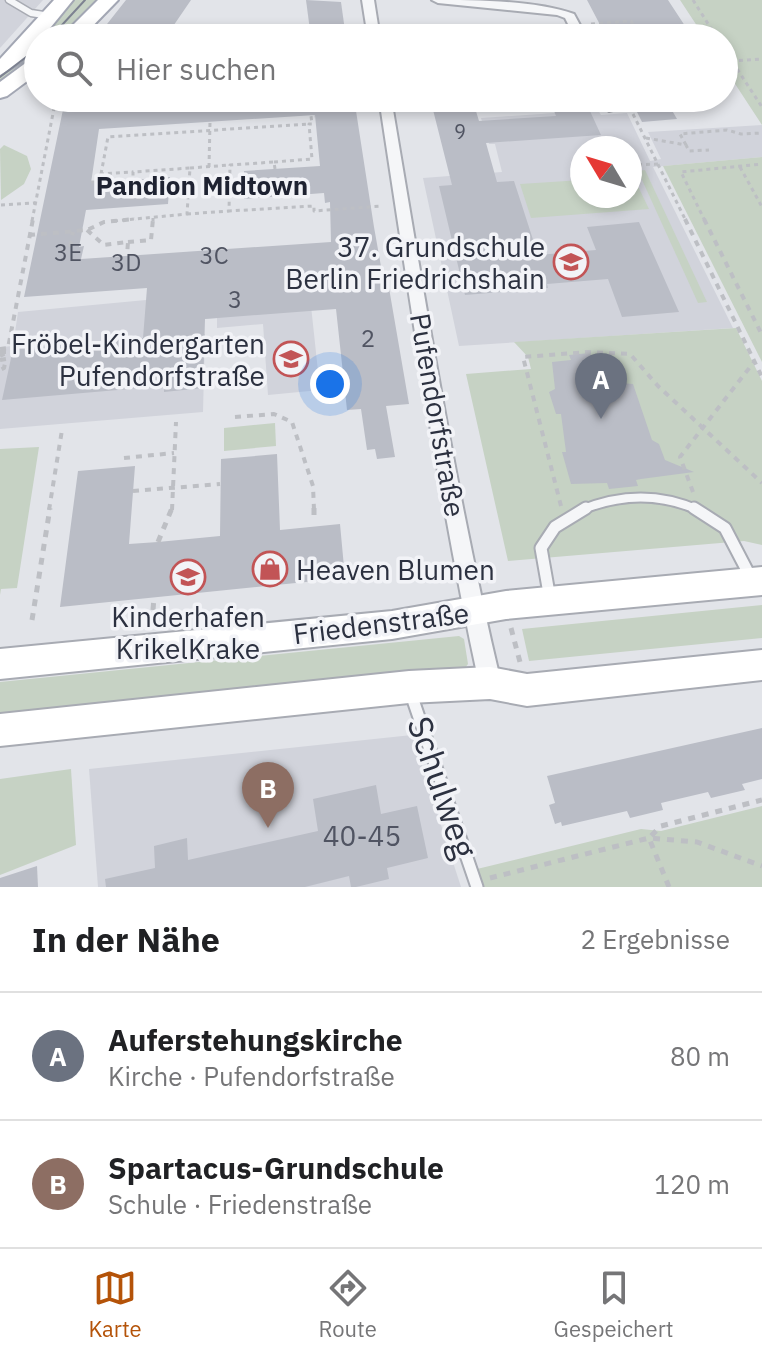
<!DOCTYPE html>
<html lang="de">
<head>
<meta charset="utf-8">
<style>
	body { margin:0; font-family:"IBM Plex Sans",sans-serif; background:#f6f6f6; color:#202124 }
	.compass { position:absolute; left:570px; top:136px; width:72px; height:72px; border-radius:50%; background:#fff; box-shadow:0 4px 12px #0003; rotate:308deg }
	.you { position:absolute; left:330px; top:384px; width:28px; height:28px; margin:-20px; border:6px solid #fff; border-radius:50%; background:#1a73e8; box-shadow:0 0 0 12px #1a73e833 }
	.badge { display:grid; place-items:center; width:52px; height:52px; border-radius:50%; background:#b45309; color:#fff; font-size:26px; font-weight:700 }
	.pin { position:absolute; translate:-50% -66px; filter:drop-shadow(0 2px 4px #0008) }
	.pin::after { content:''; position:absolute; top:42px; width:28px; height:24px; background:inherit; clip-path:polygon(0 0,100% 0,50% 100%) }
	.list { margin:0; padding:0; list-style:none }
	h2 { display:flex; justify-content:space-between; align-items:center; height:104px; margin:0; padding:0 32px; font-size:34px }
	h2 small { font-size:26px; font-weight:400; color:#757577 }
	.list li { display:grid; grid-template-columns:52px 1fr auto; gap:24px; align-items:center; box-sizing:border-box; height:128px; padding:0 32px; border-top:2px solid #e0e0e0 }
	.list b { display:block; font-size:30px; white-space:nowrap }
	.list p { margin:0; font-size:26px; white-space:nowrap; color:#757577 }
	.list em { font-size:26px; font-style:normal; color:#757577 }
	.icon { flex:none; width:44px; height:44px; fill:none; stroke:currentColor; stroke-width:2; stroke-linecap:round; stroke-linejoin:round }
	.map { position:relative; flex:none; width:762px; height:887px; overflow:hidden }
	.search { position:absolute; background:#fff; box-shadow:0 4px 12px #0003; left:24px; right:24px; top:24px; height:88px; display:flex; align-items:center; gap:20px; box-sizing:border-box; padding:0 28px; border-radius:44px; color:#757577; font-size:30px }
	.sheet { height:360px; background:#fff }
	nav { display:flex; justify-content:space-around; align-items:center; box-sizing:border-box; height:112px; border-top:2px solid #e0e0e0; background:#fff; font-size:22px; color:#757577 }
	nav a { display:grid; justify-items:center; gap:4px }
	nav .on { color:#b45309 }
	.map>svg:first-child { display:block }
</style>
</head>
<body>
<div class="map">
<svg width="762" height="887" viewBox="0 0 762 887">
	<rect width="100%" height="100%" fill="#e2e4e9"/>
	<g fill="#d1d3db" fill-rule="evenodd">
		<path d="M0 0H43L0 48Z"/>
		<path d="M598 110 601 115 627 113 650 161 661 159 648 132 762 125V157L653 167 733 328 459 346 423 178 502 172 495 144H489L481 118ZM582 148H630V196H582Z"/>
		<path d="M309 287 320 390 268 395 263 324 217 328V318L201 319Z"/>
		<path d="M146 300 170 337 205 334 203 412 0 429V355L2 347 13 346 18 312Z"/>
		<path d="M412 735 461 887H98L89 769Z"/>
	</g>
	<g fill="#c6d2c4">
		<path d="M70 0H96L61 38H38V57L0 86V75Z"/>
		<path d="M680 0H762V125L724 67V38H705Z"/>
		<path d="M4 145 27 156 31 169 24 184 1 200 0 149Z"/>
		<path d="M762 157V362L663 166Z"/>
		<path d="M645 170 707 302 698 303 638 171Z"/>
		<path d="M630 176H633L649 209 531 218 520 184 582 180V196H630Z"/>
		<path d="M736 328 762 381V545L744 541 508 561 466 374 531 369 528 357 514 342Z"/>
		<path d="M275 423 276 446 224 451V428Z"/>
		<path d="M39 447 17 588 1 589 0 595V449Z"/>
		<path d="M762 605V638L529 661 522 629Z"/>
		<path d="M459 636 464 639 468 664 465 668 0 716V682Z"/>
		<path d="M71 769 76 845 0 875V779Z"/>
		<path d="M762 806V887H484L477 869 641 829 661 831Z"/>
	</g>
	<g fill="#babdc6" fill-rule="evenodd">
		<path d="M126 0H191L165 38 130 34 128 38H96Z"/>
		<path d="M306 0 341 2 346 38H311Z"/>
		<path d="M587 0H668L687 29 631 35 633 38H607Z"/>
		<path d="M104 98 103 106 234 98H354L374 227 385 289 389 288 409 404 386 406 395 457 377 459 375 449 367 450 361 409 347 410 336 309 205 319 203 388 164 392V386L2 400 13 349 143 338 147 288 24 297 65 100ZM315 115 320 166 244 171V199L324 193 325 203 330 202 331 242 81 259 84 246 79 247 86 210 168 204 170 177 91 183 99 129Z"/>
		<path d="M430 98H472L479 121 556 116 549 98H584L601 135 486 143 497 182 514 181 538 255 596 250 587 227 639 222 679 312 622 317 608 279 547 284 548 288 465 295 439 186 452 185Z"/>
		<path d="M666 100 677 119 642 122 632 102Z"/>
		<path d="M590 353 592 358 611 356 620 383 633 384 652 440 659 444 665 460 694 472 641 479 636 480 638 486 609 489 607 483 571 484 562 452H566L561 414H556L549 392 555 389 552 362 571 360 569 355Z"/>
		<path d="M277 454 280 530 340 524 345 578 60 607 78 471 135 466 129 544 158 542 220 536 221 459Z"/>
		<path d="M762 728V779L742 784 745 790 711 798 708 792 661 803 663 810 630 818 627 811 562 826 561 822 555 824 549 805 555 803 547 776Z"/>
		<path d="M376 785 381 814 417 806 428 858 387 868 389 879 356 887H351L349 876 305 887H106L105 879 155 868 154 846 187 838 188 860 318 831 313 799Z"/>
		<path d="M37 866 38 887H0V878Z"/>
	</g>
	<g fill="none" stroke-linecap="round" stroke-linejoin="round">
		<g stroke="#a8abb3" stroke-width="9">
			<path id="lane-far2" d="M9 0 31 13 50 16"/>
		</g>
		<g stroke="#a8abb3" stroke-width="12">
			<path id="lane-far1" d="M581 510C620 494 660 493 698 510"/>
		</g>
		<g stroke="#a8abb3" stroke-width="15">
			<g id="lane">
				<path d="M694 508 725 528 751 578"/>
				<path d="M550 599 541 548 555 527 586 508"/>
				<path d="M411 694 477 887"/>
			</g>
		</g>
		<g stroke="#a8abb3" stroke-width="4">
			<g id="street">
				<path d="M362 0H374L380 38H368Z"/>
				<path d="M432 0C475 0 534 0 574 14L587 38H575L565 18 557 15 438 3Z"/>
				<path d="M379 98H391C424 294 455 490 501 683L498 691 490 694 482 691 479 683C437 490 409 294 379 98Z"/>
				<path d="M603 98H615L620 108 609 111Z"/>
			</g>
		</g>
		<g stroke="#a8abb3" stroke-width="4">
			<g id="secondary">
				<path d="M762 567V595L506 619 392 639 0 679V649L392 611 506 591Z"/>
				<path d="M762 650V680L527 706 490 699 409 703 0 746V714L409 671 490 667 527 674Z"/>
			</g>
		</g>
		<g stroke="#a3a7b4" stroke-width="4">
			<g id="primary">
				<path d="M54 0H73L42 38H38V42L21 62 0 75V59Z"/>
				<path d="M98 0H118L81 38H60Z"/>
				<path d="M38 57V73L7 96 0 98V82L31 59Z"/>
			</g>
		</g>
		<g stroke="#bdbfc4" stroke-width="3" stroke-dasharray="4 4" stroke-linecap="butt">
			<path d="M693 0 717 38"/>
			<path d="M591 24 631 21 641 38"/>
			<path d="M724 49 762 107"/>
			<path d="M731 61 762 59"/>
			<path d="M675 98 677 102"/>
			<path d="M129 104 130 98"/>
			<path d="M633 114 686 221"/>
			<path d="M646 138 686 145 689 151 709 150"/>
			<path d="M686 145 680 134 727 130 741 134 762 133"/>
			<path d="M274 162 312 159 309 124H312L311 116H315"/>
			<path d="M630 165 658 164"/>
			<path d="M209 167 210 122"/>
			<path d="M740 167 762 207"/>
			<path d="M190 168 230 165"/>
			<path d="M275 169 274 162 230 165 229 211 314 206V211L382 206"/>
			<path d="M630 169 643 166"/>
			<path d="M101 174 108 137 309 124"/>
			<path d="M91 182H100L101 174 133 172"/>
			<path d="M1 205 35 203"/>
			<path d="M187 214 229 211"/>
			<path d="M32 221 56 98"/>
			<path d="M114 221 187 214 190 168 133 172V179"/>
			<path d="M153 221V218"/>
			<path d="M705 221 681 172 762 164"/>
		</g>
		<g stroke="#bdbfc4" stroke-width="4" stroke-dasharray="6 6" stroke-linecap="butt">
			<path d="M685 219 762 377"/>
			<path d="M704 219 762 335"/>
			<path d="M87 230 104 245 128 242 127 255"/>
			<path d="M29 235 87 230 104 222 135 219"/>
			<path d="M128 242 151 240 153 219"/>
			<path d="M70 247 73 232"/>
			<path d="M0 349 8 348 33 219"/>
			<path d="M0 352H8L0 356"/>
			<path d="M0 360 6 359 4 368 0 370"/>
			<path d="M235 417 274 414 292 422 313 486 314 510"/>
			<path d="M124 458 174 453"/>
			<path d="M133 491 220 484"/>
			<path d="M693 492 680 457 754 362"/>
			<path d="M561 506 523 357 588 352 630 354 658 386 762 483"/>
			<path d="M49 510 62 430"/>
			<path d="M172 510 176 422"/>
		</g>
		<g stroke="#bdbfc4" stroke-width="5" stroke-dasharray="7 7" stroke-linecap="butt">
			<path d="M314 508V521"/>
			<path d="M158 542 172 508"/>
			<path d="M153 610 154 597"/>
			<path d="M32 620 50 508"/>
			<path d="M511 628 520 662"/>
			<path d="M490 878 649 838 697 842 762 866"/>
			<path d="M669 887 649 838 661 826 762 800"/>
		</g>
		<use href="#lane-far2" stroke="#f5f6f8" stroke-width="6"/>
		<use href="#lane-far1" stroke="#f5f6f8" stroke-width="8"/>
		<use href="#lane" stroke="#f5f6f8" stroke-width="11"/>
		<use href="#street" fill="#f5f6f8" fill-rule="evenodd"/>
		<use href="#secondary" fill="#fff" fill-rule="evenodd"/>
		<use href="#primary" fill="#fff" fill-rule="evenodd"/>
		<g stroke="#7d8291" stroke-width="2">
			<path d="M50 38 85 0"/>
			<path d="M0 77 38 48"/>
		</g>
	</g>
	<defs>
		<g id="school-ring" transform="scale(1.8)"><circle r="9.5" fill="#f2f3f7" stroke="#c25456" stroke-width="1.5"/><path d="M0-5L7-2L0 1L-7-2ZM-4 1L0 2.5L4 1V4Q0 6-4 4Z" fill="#c25456"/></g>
		<g id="shop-ring" transform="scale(1.8)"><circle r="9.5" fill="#f2f3f7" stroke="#c25456" stroke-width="1.5"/><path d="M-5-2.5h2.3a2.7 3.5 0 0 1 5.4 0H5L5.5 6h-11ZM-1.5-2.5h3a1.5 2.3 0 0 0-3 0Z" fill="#c25456"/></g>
	</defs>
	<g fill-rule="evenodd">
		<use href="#school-ring" x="571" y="262"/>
		<use href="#school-ring" x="291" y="359"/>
		<use href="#shop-ring" x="270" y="569"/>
		<use href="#school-ring" x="188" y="577"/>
	</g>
	<g text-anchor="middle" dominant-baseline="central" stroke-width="7" stroke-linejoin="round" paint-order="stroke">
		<g font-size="20" fill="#505462">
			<text x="460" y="131">9</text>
		</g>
		<g font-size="24" fill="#505462">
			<text x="68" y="252">3E</text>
			<text x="214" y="255">3C</text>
			<text x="126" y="262">3D</text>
			<text x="235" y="299">3</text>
			<text x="368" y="338">2</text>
		</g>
		<g font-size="26" font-weight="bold" fill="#1e2231" stroke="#f2f3f7">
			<text x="202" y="185">Pandion Midtown</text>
		</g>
		<g font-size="28" fill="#2c3140" stroke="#f2f3f7" text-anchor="end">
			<text x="545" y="246">37. Grundschule<tspan x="545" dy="32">Berlin Friedrichshain</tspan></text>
			<text x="265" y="343">Fröbel-Kindergarten<tspan x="265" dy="32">Pufendorfstraße</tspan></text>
			<text x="296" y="569" text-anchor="start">Heaven Blumen</text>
			<text x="188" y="616" text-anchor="middle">Kinderhafen<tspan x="188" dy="32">KrikelKrake</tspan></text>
		</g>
		<g font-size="28" fill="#2c3140" stroke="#f2f3f7">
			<text transform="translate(438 415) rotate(80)">Pufendorfstraße</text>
			<text transform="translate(381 623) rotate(-7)">Friedenstraße</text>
		</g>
		<g font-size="28" fill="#505462">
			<text x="362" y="835">40-45</text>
		</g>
		<g font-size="34" fill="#2c3140" stroke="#f2f3f7">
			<text transform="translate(443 787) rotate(71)">Schulweg</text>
		</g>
	</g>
</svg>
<svg class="compass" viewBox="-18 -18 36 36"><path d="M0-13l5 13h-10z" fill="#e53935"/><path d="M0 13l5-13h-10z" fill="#757577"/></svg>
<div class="you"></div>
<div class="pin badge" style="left:601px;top:419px;background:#6b7280">A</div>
<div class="pin badge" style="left:268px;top:828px;background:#8d6e63">B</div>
<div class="search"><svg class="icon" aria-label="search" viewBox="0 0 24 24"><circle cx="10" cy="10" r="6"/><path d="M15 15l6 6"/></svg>Hier suchen</div>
</div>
<section class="sheet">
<h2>In der Nähe<small>2 Ergebnisse</small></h2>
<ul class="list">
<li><span class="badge" style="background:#6b7280">A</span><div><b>Auferstehungskirche</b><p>Kirche · Pufendorfstraße</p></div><em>80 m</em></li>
<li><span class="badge" style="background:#8d6e63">B</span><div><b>Spartacus-Grundschule</b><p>Schule · Friedenstraße</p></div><em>120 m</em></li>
</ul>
</section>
<nav>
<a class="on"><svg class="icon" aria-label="map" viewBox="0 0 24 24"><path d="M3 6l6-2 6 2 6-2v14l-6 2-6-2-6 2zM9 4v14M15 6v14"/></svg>Karte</a>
<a><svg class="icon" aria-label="directions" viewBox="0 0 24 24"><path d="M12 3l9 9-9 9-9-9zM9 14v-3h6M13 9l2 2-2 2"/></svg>Route</a>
<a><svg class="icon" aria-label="saved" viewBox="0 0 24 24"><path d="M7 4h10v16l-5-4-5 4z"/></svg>Gespeichert</a>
</nav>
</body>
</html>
